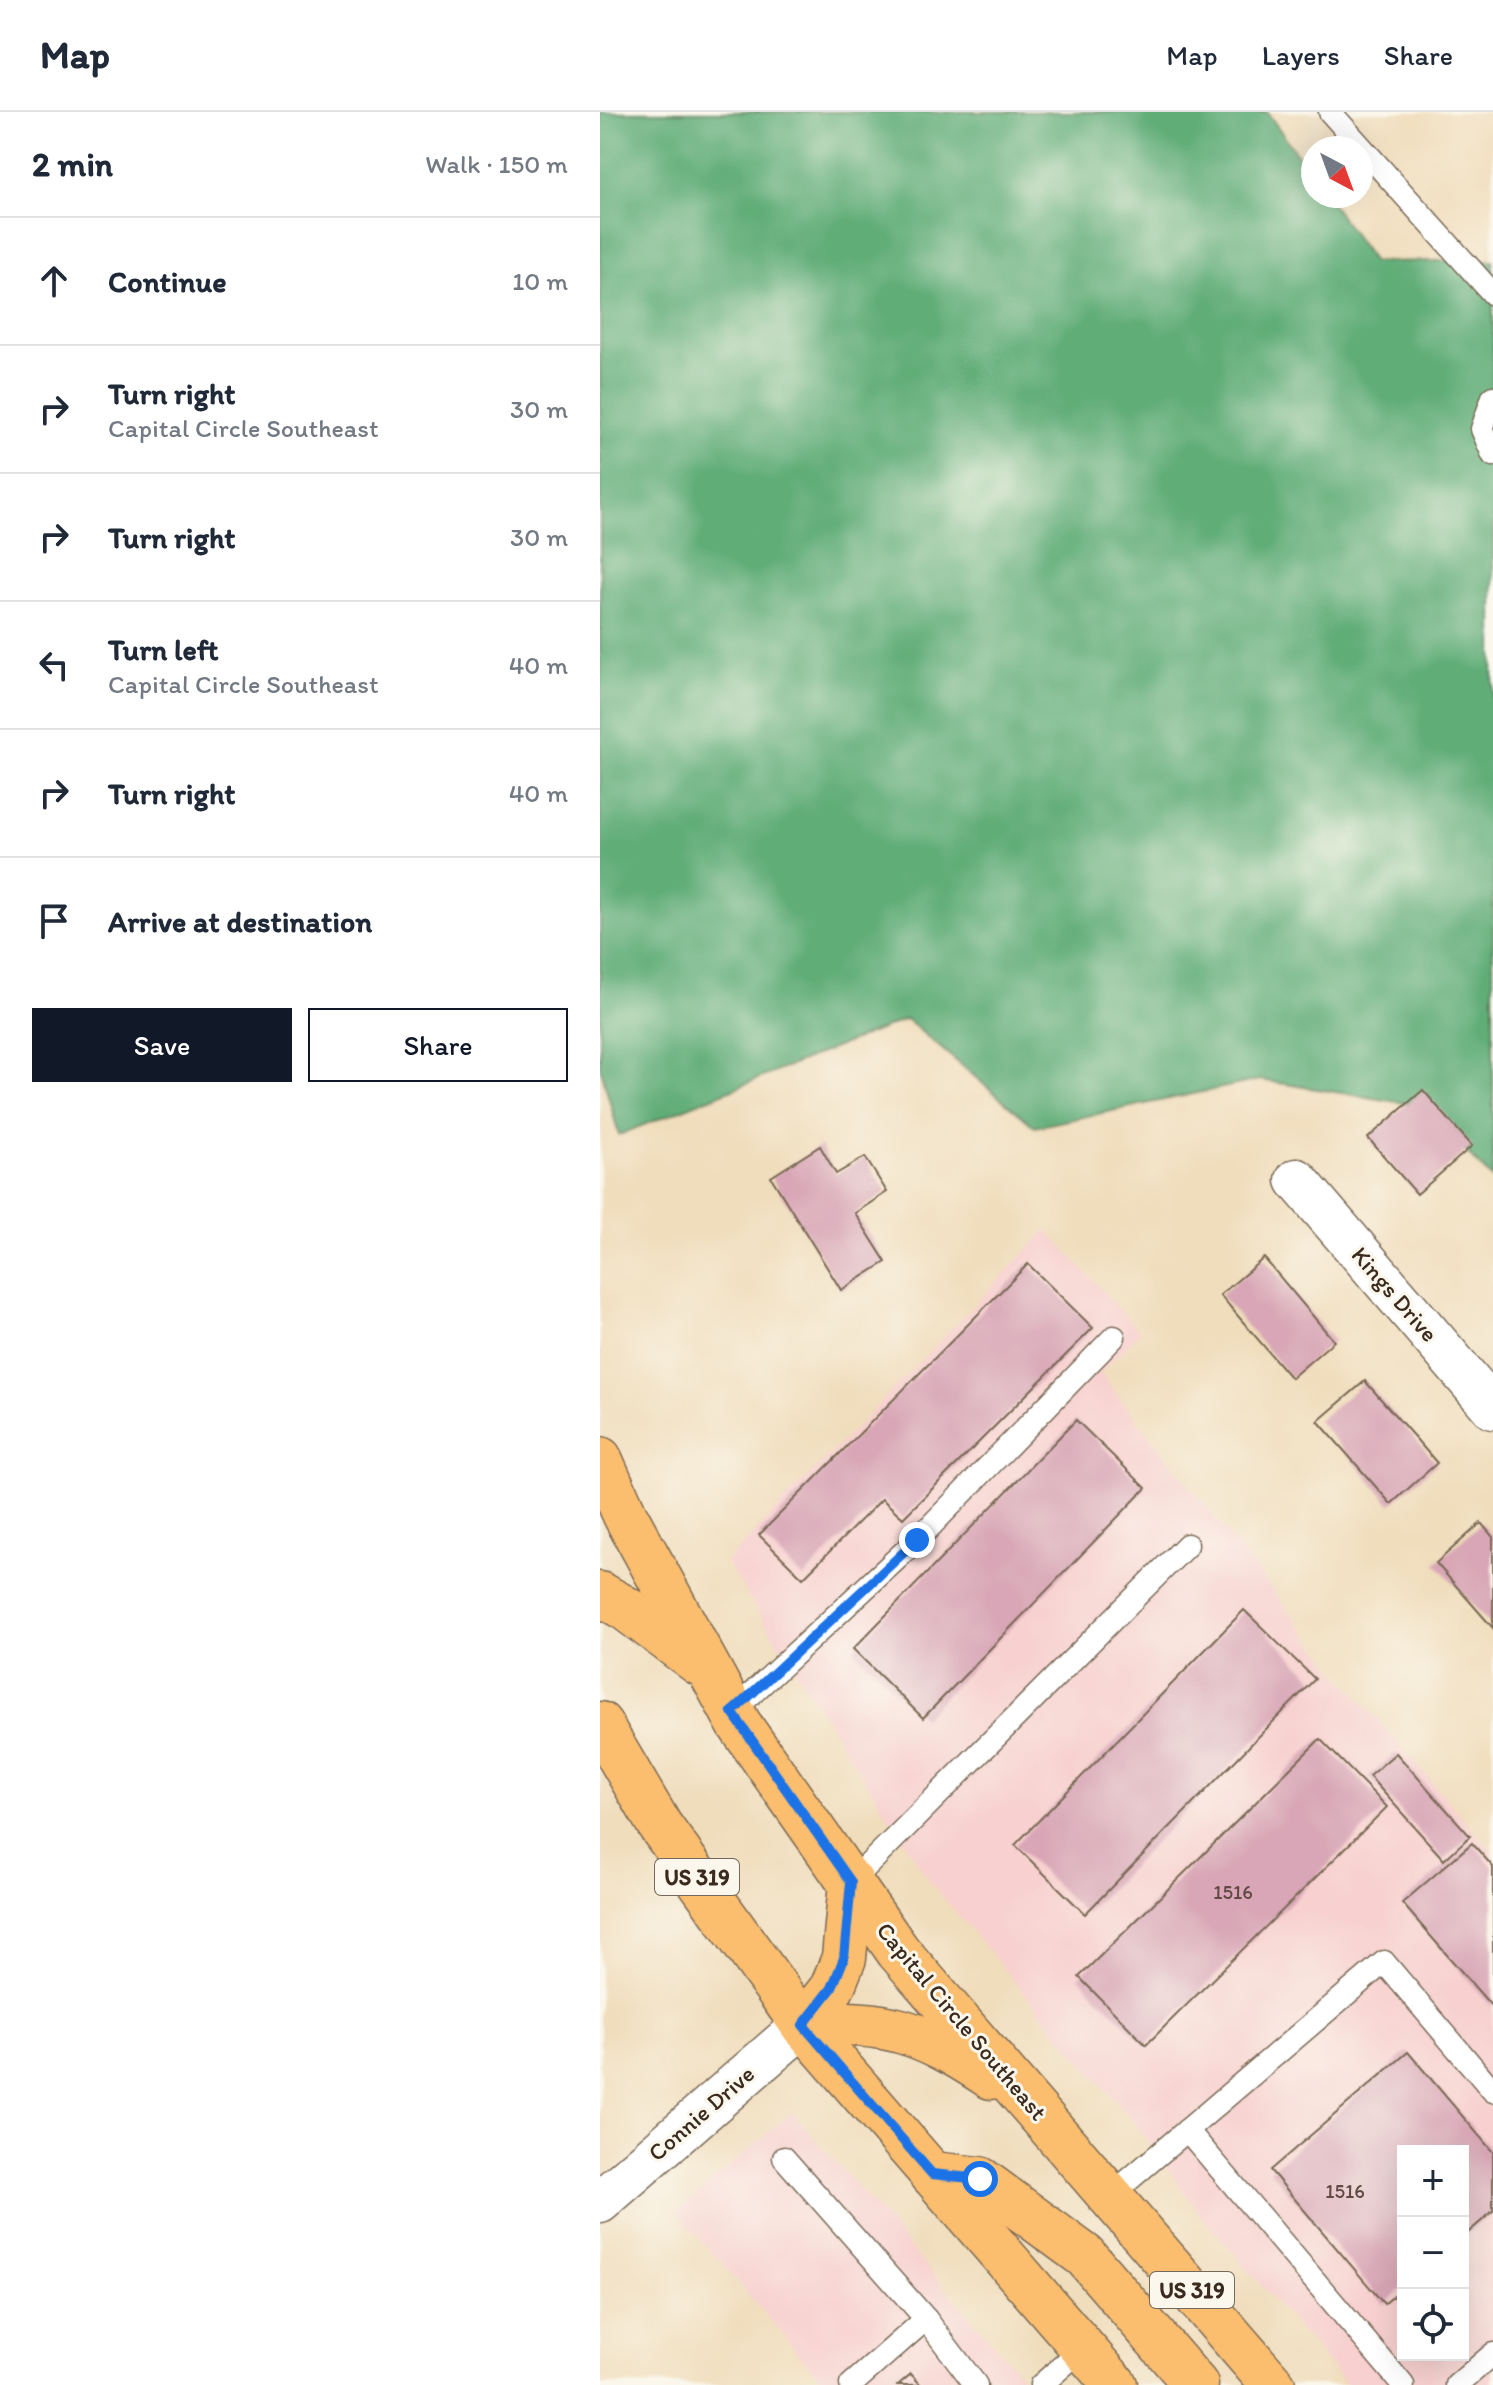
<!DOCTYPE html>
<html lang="en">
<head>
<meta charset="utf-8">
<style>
	body { margin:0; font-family:Itim,sans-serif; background:#f6f6f7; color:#1f2937 }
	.controls { position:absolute; right:24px; bottom:24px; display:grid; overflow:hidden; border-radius:0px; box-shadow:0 8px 32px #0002 }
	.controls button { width:72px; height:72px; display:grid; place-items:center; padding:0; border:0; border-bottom:2px solid #e0e1e3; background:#fff; color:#1f2937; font:40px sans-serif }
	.compass { position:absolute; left:701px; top:24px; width:72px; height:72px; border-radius:50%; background:#fff; box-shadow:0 8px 32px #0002; rotate:139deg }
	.stop { position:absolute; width:24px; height:24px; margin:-18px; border:6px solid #1a73e8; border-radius:50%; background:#fff }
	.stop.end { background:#1a73e8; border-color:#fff; box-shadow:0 2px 8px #0008 }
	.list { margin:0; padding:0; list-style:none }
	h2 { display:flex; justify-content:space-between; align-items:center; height:104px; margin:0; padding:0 32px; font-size:34px }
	h2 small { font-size:26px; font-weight:400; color:#747a83 }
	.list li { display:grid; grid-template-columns:52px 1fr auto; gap:24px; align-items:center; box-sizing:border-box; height:128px; padding:0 32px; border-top:2px solid #e0e1e3 }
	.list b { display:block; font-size:30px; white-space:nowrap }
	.list p { margin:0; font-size:26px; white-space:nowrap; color:#747a83 }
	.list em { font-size:26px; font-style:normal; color:#747a83 }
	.actions { display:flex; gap:16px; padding:24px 32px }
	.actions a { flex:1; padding:18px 0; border:2px solid #111827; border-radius:0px; text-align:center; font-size:28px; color:#111827 }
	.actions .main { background:#111827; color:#fff }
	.icon { flex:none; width:44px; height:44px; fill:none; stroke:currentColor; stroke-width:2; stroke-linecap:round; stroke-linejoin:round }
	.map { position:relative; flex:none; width:893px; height:2273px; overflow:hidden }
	header { display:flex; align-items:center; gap:48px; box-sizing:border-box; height:112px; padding:0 40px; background:#fff; border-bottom:2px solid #e0e1e3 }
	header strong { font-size:38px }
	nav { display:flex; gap:44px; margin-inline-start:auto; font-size:28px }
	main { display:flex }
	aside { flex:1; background:#fff }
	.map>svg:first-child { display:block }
</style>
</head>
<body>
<header>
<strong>Map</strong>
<nav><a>Map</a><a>Layers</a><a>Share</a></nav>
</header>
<main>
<aside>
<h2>2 min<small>Walk · 150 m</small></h2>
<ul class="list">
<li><svg class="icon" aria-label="ahead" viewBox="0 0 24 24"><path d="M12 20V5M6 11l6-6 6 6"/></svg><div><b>Continue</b></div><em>10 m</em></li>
<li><svg class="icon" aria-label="right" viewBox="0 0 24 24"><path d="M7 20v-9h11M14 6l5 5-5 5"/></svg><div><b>Turn right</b><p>Capital Circle Southeast</p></div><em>30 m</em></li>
<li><svg class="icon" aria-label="right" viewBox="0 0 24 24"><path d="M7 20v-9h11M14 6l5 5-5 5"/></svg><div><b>Turn right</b></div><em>30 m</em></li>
<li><svg class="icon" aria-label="left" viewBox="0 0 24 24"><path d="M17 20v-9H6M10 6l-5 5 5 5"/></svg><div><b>Turn left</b><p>Capital Circle Southeast</p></div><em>40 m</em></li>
<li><svg class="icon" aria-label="right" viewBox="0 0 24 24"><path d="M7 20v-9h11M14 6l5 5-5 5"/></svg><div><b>Turn right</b></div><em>40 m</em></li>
<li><svg class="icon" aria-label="arrive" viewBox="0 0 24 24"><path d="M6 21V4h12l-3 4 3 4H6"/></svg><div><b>Arrive at destination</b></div></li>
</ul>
<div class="actions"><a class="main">Save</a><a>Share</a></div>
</aside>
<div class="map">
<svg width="893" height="2273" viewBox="0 0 893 2273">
	<rect width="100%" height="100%" fill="#fbf7ec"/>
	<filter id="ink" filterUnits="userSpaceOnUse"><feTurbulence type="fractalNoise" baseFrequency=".0125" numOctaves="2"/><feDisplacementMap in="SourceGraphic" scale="16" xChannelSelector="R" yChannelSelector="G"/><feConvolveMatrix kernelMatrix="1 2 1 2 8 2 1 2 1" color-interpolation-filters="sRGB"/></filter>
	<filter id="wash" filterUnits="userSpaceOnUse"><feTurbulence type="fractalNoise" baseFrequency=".006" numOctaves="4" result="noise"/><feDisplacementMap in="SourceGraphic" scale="32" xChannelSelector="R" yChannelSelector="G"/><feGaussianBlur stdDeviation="1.8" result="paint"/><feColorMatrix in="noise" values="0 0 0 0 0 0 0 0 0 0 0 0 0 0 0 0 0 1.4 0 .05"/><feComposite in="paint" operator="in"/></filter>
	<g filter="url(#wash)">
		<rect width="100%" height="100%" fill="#f0ddbc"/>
		<g fill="#f7d0cf" fill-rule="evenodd">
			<path d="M447 1118 540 1220 500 1261 745 1570 893 1741V2273H747L603 2106 537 2014 330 1770 126 1450ZM803 2039H863V2243H803Z"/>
			<path d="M192 2000 429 2273H221L222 2268 77 2100Z"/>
		</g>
		<path fill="#61ad78" stroke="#4e6c4b" stroke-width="2" d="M0 0H667L713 65V84H726L773 150 893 148V1068L823 994 660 968 435 1015 306 907 19 1023 0 954Z"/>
		<g id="blocks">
			<g fill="#d8a6b6">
				<path d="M823 978 872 1034 817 1082 768 1026Z"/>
				<path d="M220 1034 236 1062 265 1045 287 1080 255 1101 286 1150 241 1178 171 1065Z"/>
				<path d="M664 1146 734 1229 691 1266 620 1183Z"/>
				<path d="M428 1152 493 1216 303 1406 282 1387 203 1466 159 1423Z"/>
				<path d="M765 1269 837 1351 791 1392 718 1309Z"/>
				<path d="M476 1308 546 1376 323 1606 253 1537Z"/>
				<path d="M881 1411 893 1425V1516L836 1451Z"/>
				<path d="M644 1498 715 1567 485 1802 415 1733Z"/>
				<path d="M720 1627 787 1695 546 1933 479 1865Z"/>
				<path d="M796 1641 870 1724 844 1748 769 1664Z"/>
				<path d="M872 1731 893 1755V1896L802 1791Z"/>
				<path d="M808 1940 893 2040V2099L863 2125V2039H803V2176L784 2192 670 2058Z"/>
				<path d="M311 2262 321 2273H298Z"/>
			</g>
		</g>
	</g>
	<g filter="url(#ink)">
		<use href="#blocks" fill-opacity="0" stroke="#7a6955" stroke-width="2"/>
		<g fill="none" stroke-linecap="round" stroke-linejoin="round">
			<g stroke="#7a6955" stroke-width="25">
				<g id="service">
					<path d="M730 0 893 182"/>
					<path d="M893 285 882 317 893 343"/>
					<path d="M132 1600 317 1428 514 1225"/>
					<path d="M251 1770 587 1433"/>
					<path d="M587 2018 803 2273"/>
					<path d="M184 2046 326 2207 376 2273"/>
					<path d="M510 2084 784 1850 893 1979"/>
					<path d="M251 2273 326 2207"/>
					<path d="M441 2273 483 2236"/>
					<path d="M857 2273 893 2242"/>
				</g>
			</g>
			<g stroke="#7a6955" stroke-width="45">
				<g id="minor">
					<path d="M697 1068 893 1296"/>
					<path d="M0 2090 203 1913"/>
				</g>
			</g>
			<g stroke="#7a6955" stroke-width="47">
				<g id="primary">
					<path d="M0 1347 25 1403 139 1612 298 1839 673 2273"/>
					<path d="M0 1482 25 1496 99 1551"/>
					<path d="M0 1612 60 1714 203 1913 515 2273"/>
					<path d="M203 1913C288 1908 320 1918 391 1965"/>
					<path d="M203 1913 232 1876 244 1846 251 1770"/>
					<path d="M332 2062 380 2067 485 2144 596 2273"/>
				</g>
			</g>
			<use href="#service" stroke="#fff" stroke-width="22"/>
			<use href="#minor" stroke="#fff" stroke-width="42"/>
			<use href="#primary" stroke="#fbbd6e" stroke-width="44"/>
		</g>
	</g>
	<g fill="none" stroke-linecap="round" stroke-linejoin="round" filter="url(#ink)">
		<path stroke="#1a73e8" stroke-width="10" d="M317 1428 132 1600 251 1770 244 1846 232 1876 203 1913 332 2062 380 2067"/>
	</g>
	<g text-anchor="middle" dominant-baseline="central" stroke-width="6" stroke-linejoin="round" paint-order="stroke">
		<g font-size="20" fill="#624944">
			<text x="633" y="1780">1516</text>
			<text x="745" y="2079">1516</text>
		</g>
		<g fill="#fbf7ec" stroke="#75685c" stroke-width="2">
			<rect x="55" y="1747" width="84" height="36" rx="6"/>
			<rect x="550" y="2160" width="84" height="36" rx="6"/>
		</g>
		<g font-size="22" font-weight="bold" fill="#3b2a1e">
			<text x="97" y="1765">US 319</text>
			<text x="592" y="2178">US 319</text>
		</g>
		<g font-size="24" fill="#3b2a1e" stroke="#fbf7ec">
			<text transform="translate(795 1182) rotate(49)">Kings Drive</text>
			<text transform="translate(362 1909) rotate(50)">Capital Circle Southeast</text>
			<text transform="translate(101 2001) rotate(-41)">Connie Drive</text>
		</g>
	</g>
</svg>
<div class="controls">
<button>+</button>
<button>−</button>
<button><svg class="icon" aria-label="locate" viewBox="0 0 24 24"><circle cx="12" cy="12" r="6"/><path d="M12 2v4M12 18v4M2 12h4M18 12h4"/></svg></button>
</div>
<svg class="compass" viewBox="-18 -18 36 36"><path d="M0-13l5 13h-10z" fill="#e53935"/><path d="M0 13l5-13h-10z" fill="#747a83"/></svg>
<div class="stop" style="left:380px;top:2067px"></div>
<div class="stop end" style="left:317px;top:1428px"></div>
</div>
</main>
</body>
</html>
